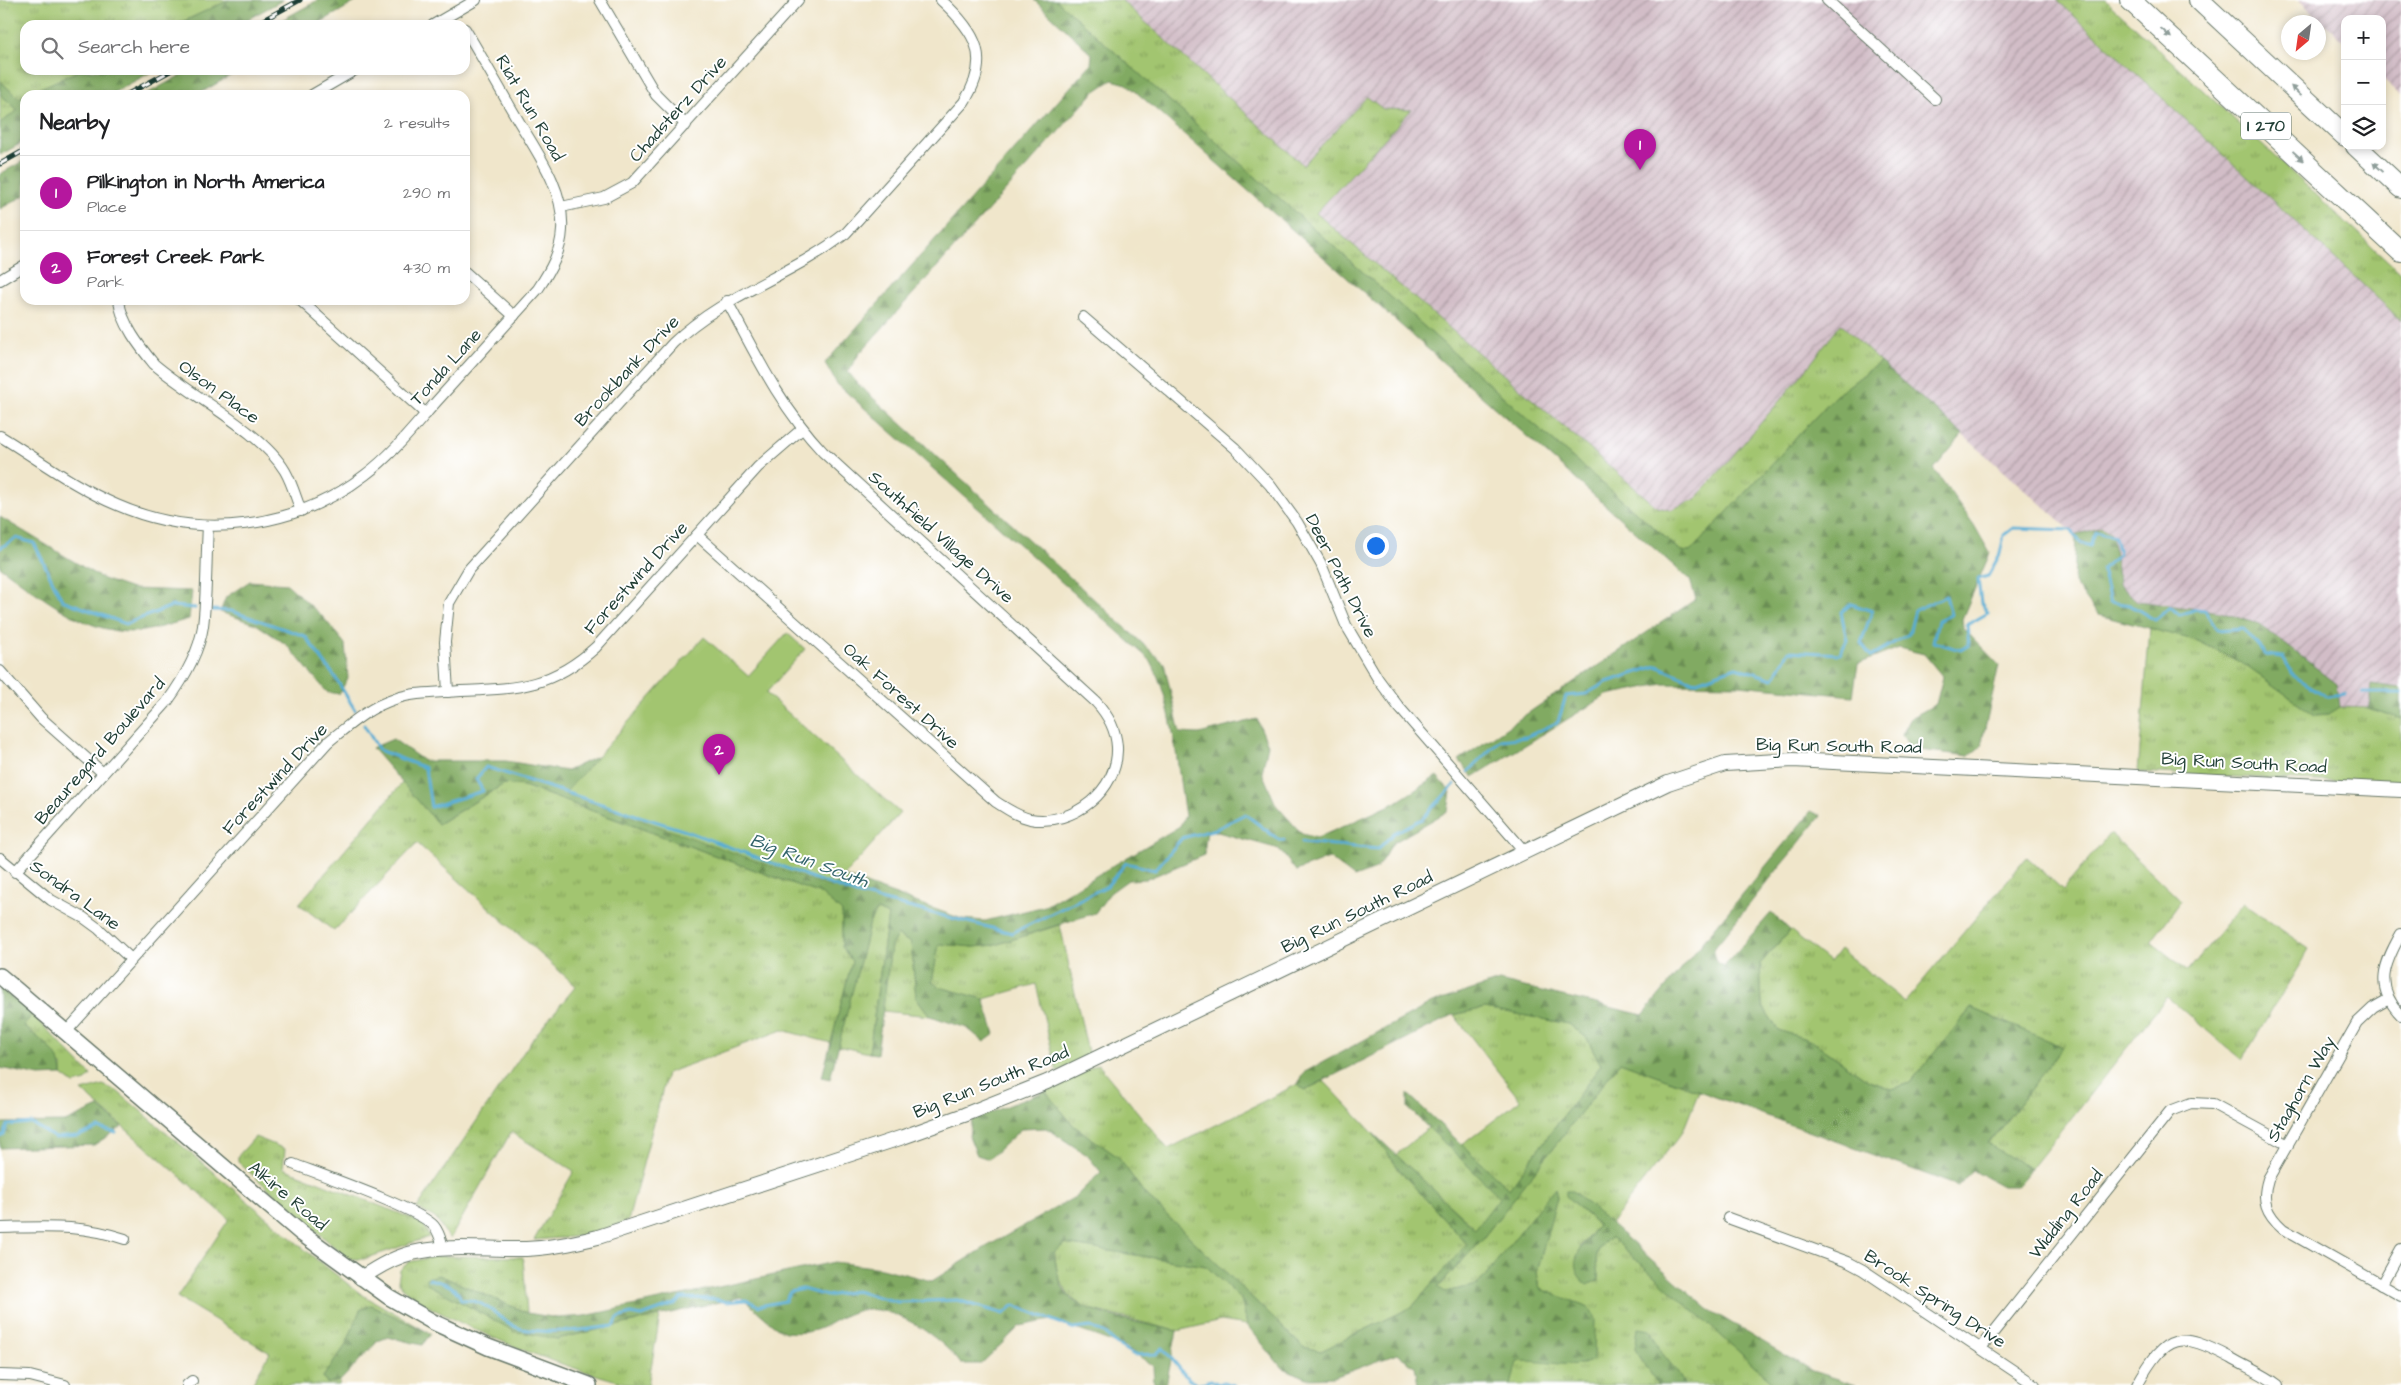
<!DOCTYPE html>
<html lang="en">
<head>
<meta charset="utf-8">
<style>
	body { margin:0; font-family:"Architects Daughter",sans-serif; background:#f2f2f2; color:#202124 }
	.controls { position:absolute; right:15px; top:15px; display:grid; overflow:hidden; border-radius:10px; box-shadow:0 2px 8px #0003 }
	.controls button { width:45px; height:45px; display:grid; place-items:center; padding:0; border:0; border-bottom:1px solid #e0e0e0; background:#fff; color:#202124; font:25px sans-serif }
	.compass { position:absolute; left:2281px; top:15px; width:45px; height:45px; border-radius:50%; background:#fff; box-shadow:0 2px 8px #0003; rotate:209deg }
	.you { position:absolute; left:1375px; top:545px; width:18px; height:18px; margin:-12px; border:4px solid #fff; border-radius:50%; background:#1a73e8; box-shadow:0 0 0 8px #1a73e833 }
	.badge { display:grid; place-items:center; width:32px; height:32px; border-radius:50%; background:#b5179e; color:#fff; font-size:16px; font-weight:700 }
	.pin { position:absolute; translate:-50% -41px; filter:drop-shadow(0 1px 2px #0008) }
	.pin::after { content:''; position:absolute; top:26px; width:18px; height:15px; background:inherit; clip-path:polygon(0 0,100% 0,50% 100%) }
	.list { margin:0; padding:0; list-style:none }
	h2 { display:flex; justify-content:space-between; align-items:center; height:65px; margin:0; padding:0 20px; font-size:21px }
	h2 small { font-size:16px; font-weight:400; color:#757577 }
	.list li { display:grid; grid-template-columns:32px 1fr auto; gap:15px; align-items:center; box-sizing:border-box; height:75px; padding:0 20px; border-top:1px solid #e0e0e0 }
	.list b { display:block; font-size:19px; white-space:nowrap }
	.list p { margin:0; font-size:16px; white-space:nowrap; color:#757577 }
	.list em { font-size:16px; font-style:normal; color:#757577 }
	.icon { flex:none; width:28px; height:28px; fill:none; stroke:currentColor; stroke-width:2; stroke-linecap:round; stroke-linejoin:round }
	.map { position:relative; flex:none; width:2401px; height:1385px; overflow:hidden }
	.search { position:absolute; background:#fff; box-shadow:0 2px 8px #0003; left:20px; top:20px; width:450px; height:55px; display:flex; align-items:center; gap:12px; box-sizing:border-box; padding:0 18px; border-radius:15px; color:#757577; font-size:19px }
	.panel { position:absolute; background:#fff; box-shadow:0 2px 8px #0003; left:20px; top:90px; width:450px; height:215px; border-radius:15px }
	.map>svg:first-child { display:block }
</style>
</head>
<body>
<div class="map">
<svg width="2401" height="1385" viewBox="0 0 2401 1385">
	<defs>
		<pattern id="industrial-furrows" width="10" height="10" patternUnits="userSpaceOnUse" patternTransform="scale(1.25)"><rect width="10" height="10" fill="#d2bdc7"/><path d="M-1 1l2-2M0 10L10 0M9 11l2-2" fill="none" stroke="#aa9ba2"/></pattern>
		<pattern id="grass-tufts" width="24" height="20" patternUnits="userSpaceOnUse" patternTransform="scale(1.25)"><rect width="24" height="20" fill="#a2c56f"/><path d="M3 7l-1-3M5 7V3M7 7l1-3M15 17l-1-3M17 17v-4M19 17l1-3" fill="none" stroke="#83a15c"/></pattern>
		<pattern id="forest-firs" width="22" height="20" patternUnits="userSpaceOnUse" patternTransform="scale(1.25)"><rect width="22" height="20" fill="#81aa62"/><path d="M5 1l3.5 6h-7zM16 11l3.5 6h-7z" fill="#698c52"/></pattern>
	</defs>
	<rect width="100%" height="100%" fill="#fff"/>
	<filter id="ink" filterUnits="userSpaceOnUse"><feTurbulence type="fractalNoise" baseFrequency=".02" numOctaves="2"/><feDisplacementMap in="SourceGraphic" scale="10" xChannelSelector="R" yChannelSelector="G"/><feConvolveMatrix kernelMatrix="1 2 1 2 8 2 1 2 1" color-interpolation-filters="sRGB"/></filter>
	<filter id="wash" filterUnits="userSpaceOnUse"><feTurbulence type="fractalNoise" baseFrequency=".0096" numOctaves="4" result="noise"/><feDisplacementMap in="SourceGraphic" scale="20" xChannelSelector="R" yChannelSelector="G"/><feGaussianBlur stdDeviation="1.12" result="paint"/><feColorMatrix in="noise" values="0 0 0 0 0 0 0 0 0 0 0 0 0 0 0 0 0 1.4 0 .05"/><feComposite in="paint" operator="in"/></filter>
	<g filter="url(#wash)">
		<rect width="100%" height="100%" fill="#f0e6cb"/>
		<g fill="url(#industrial-furrows)">
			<path d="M1121 0H2057L2401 320V688L2371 684 2369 708 2340 707 2337 684 2220 612 2137 601 2119 585 2112 534 2102 527 2076 535 1880 362 1841 324 1805 371 1696 499 1670 510 1657 507 1316 213 1411 110 1383 109 1366 97 1303 166Z"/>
			<path d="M2299 0H2401V96L2382 79V19H2345V43Z"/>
		</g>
		<g fill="url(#grass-tufts)" stroke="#608152">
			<path d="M0 0H229L176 25H25V70H80L19 98 0 81Z"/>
			<path d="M1056 0H1121L1303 165 1367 97 1383 109 1411 110 1316 213 1657 507 1670 510 1696 499 1805 371 1841 324 1880 362 1834 397 1690 552 1681 551 1552 440Z"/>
			<path d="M2057 0H2105L2401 273V320Z"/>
			<path d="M0 94 18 110 0 123Z"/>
			<path d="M2150 628 2198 641 2239 661 2315 715 2329 714 2338 707 2369 708 2401 719V785L2138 772Z"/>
			<path d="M403 782 438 824 504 784 524 786 821 894 842 911V947L852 961 831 1043 782 1030 667 1073 628 1221 583 1236 534 1240 574 1171 511 1132 450 1239 435 1218 417 1208 534 1037 576 986 417 843 334 931 299 904Z"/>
			<path d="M2110 833 2181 901 2151 942 2188 971 2243 903 2309 949 2242 1060 2167 997 2031 1169 1988 1145 2062 1047 1971 1008 1910 1083 1892 1089 1869 1081 1812 1041 1778 1030 1762 1005 1760 964 1790 930 1830 962 1840 949 1905 1002 2027 857 2063 890Z"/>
			<path d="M877 910 888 915 869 1053 838 1046 870 922Z"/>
			<path d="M1060 925 1089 1057 1057 1072 1036 984 984 999 939 987 932 982 939 943 974 947 995 945Z"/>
			<path d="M897 935 911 943 916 997 930 1016 882 1011 891 946Z"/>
			<path d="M1485 1008 1569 1024 1587 1038 1601 1065 1509 1189 1462 1145 1520 1100 1454 1015Z"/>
			<path d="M32 1014 91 1075 86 1081 74 1084 62 1075V1066L24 1026Z"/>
			<path d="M1620 1062 1699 1091 1683 1131 1610 1224 1573 1191 1566 1196 1598 1225 1580 1247 1599 1280C1595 1260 1593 1250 1611 1236L1776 1385H1684L1679 1374 1661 1352 1650 1330 1635 1349 1658 1385H1511L1516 1362 1530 1360 1585 1364 1589 1307 1540 1289 1537 1272 1557 1197 1555 1188 1478 1285 1445 1292 1438 1288 1483 1238Z"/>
			<path d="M1098 1064 1168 1149 1298 1084 1305 1090 1324 1081 1373 1133 1401 1172 1467 1244 1412 1307 1321 1351 1303 1347 1144 1193 1118 1157 1074 1126 1045 1091Z"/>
			<path d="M103 1085 117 1091 316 1259 361 1294 431 1334 371 1305 360 1310 346 1345 323 1377 327 1383 340 1381 339 1385H251L270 1353 177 1297 229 1219 82 1091Z"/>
			<path d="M1429 1127 1501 1196 1476 1229 1396 1155Z"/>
			<path d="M255 1137 285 1149 283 1168 411 1218 425 1226 429 1237 364 1259H348L238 1162V1156Z"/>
			<path d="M1065 1244 1206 1266 1241 1299 1247 1325 1221 1321 1177 1331 1085 1308 1069 1296 1058 1276 1054 1252Z"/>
			<path d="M437 1256 523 1257 527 1313 439 1275 557 1339 660 1316 648 1385H632C568 1368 506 1346 447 1316 428 1306 408 1299 398 1281L400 1270 409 1262Z"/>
		</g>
		<g fill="url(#forest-firs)" stroke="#50744b">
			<path d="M229 0H283L237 25H176Z"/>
			<path d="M318 0H359L316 25H273Z"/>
			<path d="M1034 0H1056L1552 440 1681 551 1690 552 1834 397 1880 362 1963 434 1934 469 1974 525 1990 553 1962 619 1963 628 1999 665 1981 746 1969 756 1911 749 1902 735 1911 718 1936 704 1943 677 1924 654 1899 648 1858 664 1853 696 1739 685 1663 684 1607 695 1473 777 1459 760 1696 599 1690 580 1127 84 1112 80 1094 92 859 354 848 372 860 386 1164 663 1180 733 1199 734 1257 719 1268 745 1262 772 1276 805 1302 834 1317 838 1395 803 1437 776 1451 792 1448 811 1393 843 1376 869 1354 877 1329 858 1296 871 1279 849 1207 829 1204 855 1147 879 1128 880 1110 893 1095 913 995 945 974 947 939 944 932 982 939 987 984 999 995 1034 984 1042 967 1028 930 1016 916 997 911 943 897 935 891 946 877 1054 869 1053 888 915 877 910 870 922 830 1079 822 1077 852 961 842 947V912L821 894 524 786 504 784 438 824 372 748 393 739 424 761H506L567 771 596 757 844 876 962 919 985 921 1045 906 1180 826 1185 816C1177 767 1174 704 1150 660L837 384 825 363 1091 64 1092 54Z"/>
			<path d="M80 70H155L109 95H26Z"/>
			<path d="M190 70H240L197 95H145Z"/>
			<path d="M0 81 19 98 25 96V141L0 155V123L18 110 0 94Z"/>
			<path d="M25 160V195L0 209V174Z"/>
			<path d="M0 517 103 579 132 589 192 591 189 619C175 623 159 628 144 631 90 639 41 596 0 567Z"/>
			<path d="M2102 527 2112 535 2119 584 2137 601 2220 612 2259 624 2337 684 2340 707 2329 714 2315 715 2239 661 2198 641 2098 615 2074 583 2076 535Z"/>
			<path d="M250 581 287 584 323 617 345 644 348 678 339 694 327 692 287 645 256 624 220 612 226 597Z"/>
			<path d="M2371 684 2401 688V719L2369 708Z"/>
			<path d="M1811 811 1821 816 1713 949 1717 962 1724 966 1771 913 1790 930 1760 964 1762 1005 1778 1030 1812 1041 1869 1081 1892 1089 1910 1083 1971 1008 2063 1047 1988 1144 2031 1169 2017 1186H2002L1972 1170 1958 1186 1620 1062 1483 1238 1438 1287 1445 1292 1478 1285 1555 1187 1557 1197 1537 1272 1540 1289 1589 1307 1595 1319 1594 1360C1572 1371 1541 1358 1517 1362L1511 1385H1418L1415 1366 1397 1354 1334 1377 1307 1378 1282 1368 1247 1325 1241 1299 1206 1266 1065 1244 1054 1252C1056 1267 1058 1283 1068 1296 1083 1314 1152 1325 1177 1331L1166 1385H1154L1153 1366 1126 1347 1051 1320 1020 1326 981 1364H961C943 1339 891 1301 857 1311 828 1320 823 1336 786 1332 777 1331 751 1304 741 1297L557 1339 514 1331 427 1284 426 1278 439 1275 527 1313 558 1318 585 1316 834 1262 881 1268 932 1281 986 1247 1075 1197 1101 1172 1087 1155 1046 1128 1021 1129 989 1159 977 1155 969 1136 972 1120 1045 1091 1074 1126 1118 1157 1144 1193 1303 1347 1321 1351 1412 1307 1467 1244 1401 1172 1373 1133 1475 1229 1500 1197 1408 1108V1094L1509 1189 1601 1065 1587 1038 1569 1024 1485 1008 1453 1015 1305 1090 1298 1084 1303 1073 1432 1003 1499 981 1643 1015Z"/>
			<path d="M0 988 32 1014 24 1026C40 1040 62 1053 62 1075L39 1076 0 1068Z"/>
			<path d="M99 1107 122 1127 94 1145 0 1148V1123L65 1122Z"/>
			<path d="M1566 1191H1573L1708 1309 1812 1371 1856 1385H1776L1611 1237C1593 1249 1595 1260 1599 1280L1588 1285C1561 1265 1584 1244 1598 1225L1566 1196Z"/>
			<path d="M371 1305 431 1334 422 1345 388 1337 378 1341 340 1381 327 1383 323 1377 346 1345 360 1310Z"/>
			<path d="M1638 1328 1650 1330 1661 1352 1679 1374 1684 1385H1658L1635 1349Z"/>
		</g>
		<path fill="#a2c56f" stroke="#608152" d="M787 633 805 649 766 693 900 813 833 888 565 793 704 637 748 676Z"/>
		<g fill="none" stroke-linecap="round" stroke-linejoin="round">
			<g stroke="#58add4" stroke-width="3">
				<path d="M0 548 16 538 34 543 62 600 126 624 172 606 195 608"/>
				<path d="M212 610 231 611 305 636 335 677 355 710"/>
				<path d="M2363 693H2401"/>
				<path d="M364 725 379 750 425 768 431 807 483 791 476 779 486 767 686 831 856 894 1012 933 1107 886 1126 863 1155 870 1182 838 1216 829 1245 814 1279 840H1284"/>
				<path d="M1468 772 1500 740 1526 737 1558 722 1566 696 1586 694 1607 682 1657 666 1694 682 1736 667 1773 679 1789 651 1840 654 1847 640 1841 612 1851 604 1872 611 1861 643 1871 656 1909 634 1915 610 1946 596 1951 615 1938 621 1933 642 1961 650 1969 645 1967 625 1988 613 1981 603 1978 579 1988 576 2000 554 2004 535 2013 528 2071 530 2081 543 2090 546 2096 532 2115 537 2119 554 2102 569 2110 602 2130 605 2155 620 2170 607 2180 615 2196 609 2205 610 2217 630 2243 628 2266 655 2283 657 2294 676 2326 696 2346 694"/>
				<path d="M1302 842 1378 849 1394 833 1422 819 1455 784"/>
				<path d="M0 1137 4 1135 8 1125 31 1123 55 1138 78 1136 99 1128 116 1133"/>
				<path d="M429 1279C443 1283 457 1285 461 1300 487 1297 502 1325 522 1329 552 1334 584 1330 614 1326L618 1318 631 1314 642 1316 675 1304 682 1298 715 1299 727 1302 746 1300 759 1306 785 1301 790 1292 802 1289 827 1296 855 1291 898 1302 957 1300 1004 1314 1014 1305 1075 1329 1091 1327 1106 1334 1116 1344 1134 1355 1156 1354 1163 1348 1189 1380 1198 1384 1211 1380 1219 1384 1223 1382 1234 1385"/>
			</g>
		</g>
	</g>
	<g filter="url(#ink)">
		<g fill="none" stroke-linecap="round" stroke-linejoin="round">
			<g stroke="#687869" stroke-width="12">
				<g id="minor">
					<path d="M600 0 656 95 686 125"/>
					<path d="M1827 0 1935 99"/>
					<path d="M433 25 476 0"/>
					<path d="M312 95 355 70"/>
					<path d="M561 207 604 198 632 183 798 0"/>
					<path d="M465 272 514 316"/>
					<path d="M0 280 25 265"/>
					<path d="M119 300C121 323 140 347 154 364 191 396 261 431 285 471 292 483 296 498 301 511"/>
					<path d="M300 300 426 414"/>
					<path d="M1083 317 1235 448 1270 485 1297 522 1321 564 1346 625 1378 679 1398 706 1525 852"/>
					<path d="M0 436C38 459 76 488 117 505 199 541 295 529 365 475 392 455 414 427 436 402 470 364 504 327 538 289 550 271 561 252 562 230 565 188 535 150 515 115 498 86 482 57 465 29"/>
					<path d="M697 535 996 802C1007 809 1017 816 1030 819 1073 827 1119 790 1117 747 1116 729 1108 715 1096 702L823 452C780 406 756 355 727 301"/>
					<path d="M0 671 41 718 103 773"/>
					<path d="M448 692 445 642 449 603 469 569 673 343C725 293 792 276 846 233L964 102C992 58 976 32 941 0"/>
					<path d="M0 858 51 900 84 918 99 929 131 959"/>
					<path d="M15 872 167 702C183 680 199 654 203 626 207 593 206 559 208 526"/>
					<path d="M2401 934C2384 964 2374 987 2401 1015"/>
					<path d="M2389 999 2373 1008 2357 1023 2268 1179C2261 1201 2266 1214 2283 1229L2401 1296"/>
					<path d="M66 1032 328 742C349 725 369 707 395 699 410 693 428 693 444 692 507 688 546 693 596 647L758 467 802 429"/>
					<path d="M293 1164C319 1174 420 1209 434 1226 439 1232 441 1240 443 1247"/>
					<path d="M1728 1218 1848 1262 1863 1270 2035 1385"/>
					<path d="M0 1228C46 1227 81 1224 125 1239"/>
					<path d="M2381 1285 2401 1249"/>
					<path d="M1981 1348 2170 1111 2191 1103 2213 1104 2288 1145"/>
					<path d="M0 1375 30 1376 65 1385"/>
					<path d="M187 1385 192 1381"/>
					<path d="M2137 1385C2166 1332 2180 1331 2231 1358 2246 1367 2264 1374 2278 1385"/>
				</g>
			</g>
			<g stroke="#687869" stroke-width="16">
				<path id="tertiary" d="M361 1278C376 1268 394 1257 412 1253 450 1244 488 1250 526 1249 551 1248 574 1243 598 1237L903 1137 964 1115 1047 1082 1668 783 1725 764 1793 760 2401 790"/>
			</g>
			<g stroke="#687869" stroke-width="18">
				<path id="secondary" d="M0 976 301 1233 389 1297 433 1322 488 1347 589 1385"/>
			</g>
			<g stroke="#687869" stroke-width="22">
				<g id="motorway">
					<path d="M2130 0 2401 252"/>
					<path d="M2199 0 2345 136"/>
					<path d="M2356 146 2401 188"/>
				</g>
			</g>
			<use href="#minor" stroke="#fff" stroke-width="10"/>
			<use href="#tertiary" stroke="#fff" stroke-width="14"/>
			<use href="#secondary" stroke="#fff" stroke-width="15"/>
			<use href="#motorway" stroke="#fff" stroke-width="20"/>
			<g stroke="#1f3d34" stroke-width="5">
				<g id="rail">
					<path d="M254 25 300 0"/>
					<path d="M126 95 172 70"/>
					<path d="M0 164 25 150"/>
				</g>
			</g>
			<use href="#rail" stroke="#fff" stroke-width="3" stroke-dasharray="9" stroke-linecap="butt"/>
		</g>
		<defs><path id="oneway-solid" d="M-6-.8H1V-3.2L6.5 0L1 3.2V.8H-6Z" transform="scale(1.25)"/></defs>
		<g fill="#8f9e9a">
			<use href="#oneway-solid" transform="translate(2166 33) rotate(43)"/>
			<use href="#oneway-solid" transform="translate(2296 91) rotate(-137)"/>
			<use href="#oneway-solid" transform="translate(2298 156) rotate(43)"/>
			<use href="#oneway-solid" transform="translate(2378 167) rotate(-137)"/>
		</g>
	</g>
	<g text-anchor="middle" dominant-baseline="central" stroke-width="4" stroke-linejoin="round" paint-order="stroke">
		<rect fill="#fff" stroke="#627771" stroke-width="1" x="2241" y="112.5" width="50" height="27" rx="4"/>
		<g font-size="16" font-weight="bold" fill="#1f3d34">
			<text x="2266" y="126">I 270</text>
		</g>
		<g font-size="18" fill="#1f3d34" stroke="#fff">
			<text transform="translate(530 108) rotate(60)">Riat Run Road</text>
			<text transform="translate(678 109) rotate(-48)">Chadsterz Drive</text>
			<text transform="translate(446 367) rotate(-48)">Tonda Lane</text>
			<text transform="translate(627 371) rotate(-47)">Brookbank Drive</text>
			<text transform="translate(219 392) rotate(36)">Olson Place</text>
			<text transform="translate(941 537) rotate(42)">Southfield Village Drive</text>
			<text transform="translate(1341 576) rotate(63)">Deer Path Drive</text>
			<text transform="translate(636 578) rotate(-48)">Forestwind Drive</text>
			<text transform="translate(901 696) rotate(42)">Oak Forest Drive</text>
			<text transform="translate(1839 746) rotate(1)">Big Run South Road</text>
			<text transform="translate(100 751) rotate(-49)">Beauregard Boulevard</text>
			<text transform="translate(2244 763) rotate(3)">Big Run South Road</text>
			<text transform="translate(275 779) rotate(-47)">Forestwind Drive</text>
			<text transform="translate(75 895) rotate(36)">Sondra Lane</text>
			<text transform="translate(1357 912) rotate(-26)">Big Run South Road</text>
			<text transform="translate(991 1082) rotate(-22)">Big Run South Road</text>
			<text transform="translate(2301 1089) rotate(-60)">Staghorn Way</text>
			<text transform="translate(288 1196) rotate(40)">Alkire Road</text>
			<text transform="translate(2066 1214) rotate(-52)">Widding Road</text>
			<text transform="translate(1935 1299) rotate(33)">Brook Spring Drive</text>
		</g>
		<g font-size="19" font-style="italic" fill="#33646c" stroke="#fff">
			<text transform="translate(809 861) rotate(20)">Big Run South</text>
		</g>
	</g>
</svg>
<div class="controls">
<button>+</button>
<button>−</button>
<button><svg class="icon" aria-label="layers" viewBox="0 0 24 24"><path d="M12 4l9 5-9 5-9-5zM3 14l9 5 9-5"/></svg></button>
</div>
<svg class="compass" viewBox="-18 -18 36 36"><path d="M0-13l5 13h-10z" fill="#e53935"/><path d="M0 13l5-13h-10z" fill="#757577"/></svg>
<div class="you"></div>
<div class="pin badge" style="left:1640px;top:170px">1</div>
<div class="pin badge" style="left:719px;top:775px">2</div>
<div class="search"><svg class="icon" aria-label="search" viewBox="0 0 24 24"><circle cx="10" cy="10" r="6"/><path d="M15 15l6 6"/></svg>Search here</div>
<section class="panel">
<h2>Nearby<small>2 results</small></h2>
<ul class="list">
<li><span class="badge">1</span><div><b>Pilkington in North America</b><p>Place</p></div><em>290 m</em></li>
<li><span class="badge">2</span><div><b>Forest Creek Park</b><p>Park</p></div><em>430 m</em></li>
</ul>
</section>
</div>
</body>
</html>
